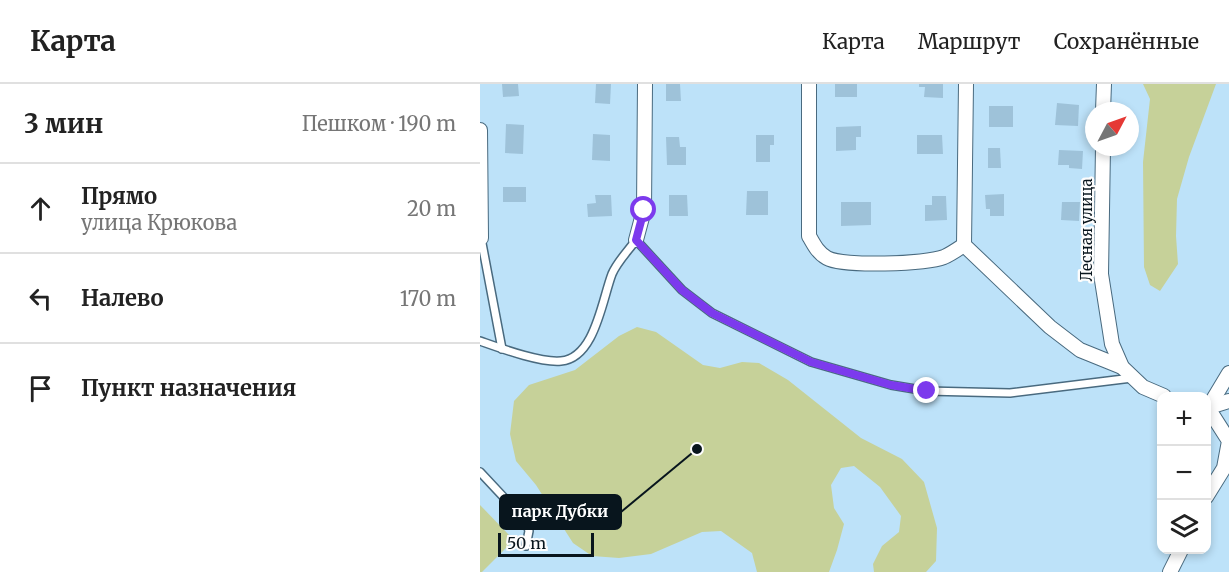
<!DOCTYPE html>
<html lang="ru">
<head>
<meta charset="utf-8">
<style>
	body { margin:0; font-family:Merriweather,serif; background:#f6f6f6; color:#222 }
	.controls { position:absolute; right:18px; bottom:18px; display:grid; overflow:hidden; border-radius:12px; box-shadow:0 3px 9px #0003 }
	.controls button { width:54px; height:54px; display:grid; place-items:center; padding:0; border:0; border-bottom:2px solid #e0e0e0; background:#fff; color:#222; font:30px sans-serif }
	.compass { position:absolute; left:605px; top:18px; width:54px; height:54px; border-radius:50%; background:#fff; box-shadow:0 3px 9px #0003; rotate:49deg }
	.scale { position:absolute; left:18px; bottom:15px; width:96px; box-sizing:border-box; padding-left:6px; border:3px solid #08151d; border-top:0; font-size:16px; line-height:21px; white-space:nowrap; color:#08151d; -webkit-text-stroke:4px #fdfdfd; paint-order:stroke }
	.stop { position:absolute; width:18px; height:18px; margin:-14px; border:4px solid #7c3aed; border-radius:50%; background:#fff }
	.stop.end { background:#7c3aed; border-color:#fff; box-shadow:0 2px 6px #0008 }
	.list { margin:0; padding:0; list-style:none }
	h2 { display:flex; justify-content:space-between; align-items:center; height:78px; margin:0; padding:0 24px; font-size:26px }
	h2 small { font-size:20px; font-weight:400; color:#767676 }
	.list li { display:grid; grid-template-columns:39px 1fr auto; gap:18px; align-items:center; box-sizing:border-box; height:90px; padding:0 24px; border-top:2px solid #e0e0e0 }
	.list b { display:block; font-size:22px; white-space:nowrap }
	.list p { margin:0; font-size:20px; white-space:nowrap; color:#767676 }
	.list em { font-size:20px; font-style:normal; color:#767676 }
	.icon { flex:none; width:33px; height:33px; fill:none; stroke:currentColor; stroke-width:2; stroke-linecap:round; stroke-linejoin:round }
	.map { position:relative; flex:none; width:749px; height:488px; overflow:hidden }
	header { display:flex; align-items:center; gap:36px; box-sizing:border-box; height:84px; padding:0 30px; background:#fff; border-bottom:2px solid #e0e0e0 }
	header strong { font-size:28px }
	nav { display:flex; gap:33px; margin-inline-start:auto; font-size:21px }
	main { display:flex }
	aside { flex:1; background:#fff }
	.map>svg:first-child { display:block }
</style>
</head>
<body>
<header>
<strong>Карта</strong>
<nav><a>Карта</a><a>Маршрут</a><a>Сохранённые</a></nav>
</header>
<main>
<aside>
<h2>3 мин<small>Пешком · 190 m</small></h2>
<ul class="list">
<li><svg class="icon" aria-label="ahead" viewBox="0 0 24 24"><path d="M12 20V5M6 11l6-6 6 6"/></svg><div><b>Прямо</b><p>улица Крюкова</p></div><em>20 m</em></li>
<li><svg class="icon" aria-label="left" viewBox="0 0 24 24"><path d="M17 20v-9H6M10 6l-5 5 5 5"/></svg><div><b>Налево</b></div><em>170 m</em></li>
<li><svg class="icon" aria-label="arrive" viewBox="0 0 24 24"><path d="M6 21V4h12l-3 4 3 4H6"/></svg><div><b>Пункт назначения</b></div></li>
</ul>
</aside>
<div class="map">
<svg width="749" height="488" viewBox="0 0 749 488">
	<rect width="100%" height="100%" fill="#bde2f9"/>
	<g fill="#c6d199">
		<path d="M663 0H736L709 73 697 115 696 152 698 180 680 207 670 201 664 183 663 78 670 15Z"/>
		<path d="M157 243 176 248 223 281 240 284 262 278 279 279 308 296 381 354 422 375 444 398 457 444 456 477 446 488H394L393 480 402 462 419 448 421 432 400 403 374 382 361 384 351 401 354 424 364 440 357 466 349 488H277L272 469 241 447 222 448 171 470 139 474 112 472 93 459 56 401 36 377 30 350 34 317 49 301 95 286 139 252Z"/>
		<path d="M0 421 34 456 2 488H0Z"/>
	</g>
	<g fill="#9ec2d9">
		<path d="M22 0H38L39 12 23 13Z"/>
		<path d="M116 0H131L130 20 115 19Z"/>
		<path d="M186 0H200L201 17H186Z"/>
		<rect x="355" y="0" width="22" height="13"/>
		<path d="M439 0H463V14L444 13 445 3H439Z"/>
		<path d="M577 19 599 21 598 42 575 41Z"/>
		<rect x="509" y="22" width="24" height="21"/>
		<path d="M26 40 44 41 43 70 25 69Z"/>
		<path d="M381 42V53H376V66L356 67V43Z"/>
		<path d="M113 50 130 51V77L112 76Z"/>
		<path d="M276 51H294V61H290V78H276Z"/>
		<path d="M437 51H462L463 70H437Z"/>
		<path d="M186 53H199L200 63H206V81H187Z"/>
		<path d="M508 64H520L521 84H508Z"/>
		<path d="M579 66 603 67 602 85 589 84V81H578Z"/>
		<rect x="23" y="103" width="23" height="15"/>
		<path d="M267 107H288V131H266Z"/>
		<path d="M524 110V132H510V125H506L505 111Z"/>
		<path d="M115 111H131L132 132 108 133 107 120 116 119Z"/>
		<path d="M189 111H207L208 132H189Z"/>
		<path d="M452 112H466L467 136 445 137V121H452Z"/>
		<path d="M361 118H391V141L361 142Z"/>
		<path d="M582 118H600L599 137 581 136Z"/>
	</g>
	<g fill="none" stroke-linecap="round" stroke-linejoin="round">
		<g stroke="#496a7f" stroke-width="10">
			<g id="lane">
				<path d="M1 154 22 265"/>
				<path d="M0 257C20 264 60 279 81 277 115 274 122 216 132 190 137 178 148 167 156 156L202 206 232 229 331 278 411 301 447 307 530 309 652 294"/>
				<path d="M0 388 46 437 49 447 46 462"/>
			</g>
		</g>
		<g stroke="#496a7f" stroke-width="16">
			<g id="street">
				<path d="M329 0V152C334 161 338 169 347 174 363 183 446 180 464 173 471 170 478 165 484 161"/>
				<path d="M623 27 624 0"/>
				<path d="M0 46 1 154"/>
				<path d="M623 63 621 190 632 260 642 283 663 303 684 312"/>
				<path d="M156 156 164 126 165 0"/>
				<path d="M484 161 570 243 600 266 642 283"/>
				<path d="M484 161 486 0"/>
				<path d="M726 324 749 317"/>
				<path d="M726 413 744 384 749 357 728 324 749 289"/>
				<path d="M690 488 701 466"/>
			</g>
		</g>
		<use href="#lane" stroke="#fff" stroke-width="7"/>
		<use href="#street" stroke="#fff" stroke-width="14"/>
	</g>
	<g fill="none" stroke-linecap="round" stroke-linejoin="round">
		<path stroke="#7c3aed" stroke-width="8" d="M164 126 156 156 202 206 232 229 331 278 411 301 447 307"/>
	</g>
	<g text-anchor="middle" dominant-baseline="central" stroke-width="4.5" stroke-linejoin="round" paint-order="stroke">
		<g font-size="15" fill="#08151d" stroke="#fdfdfd">
			<text transform="translate(606 146) rotate(-90)">Лесная улица</text>
		</g>
	</g>
	<path fill="none" stroke="#08151d" stroke-width="2" d="M217 365L141 428"/>
	<circle fill="#08151d" stroke="#fdfdfd" stroke-width="2" cx="217" cy="365" r="6"/>
	<rect fill="#08151d" stroke="#08151d" stroke-width="2" x="20" y="411" width="121" height="34" rx="6"/>
	<g font-size="16" text-anchor="middle" font-weight="bold" fill="#fff">
		<text x="80" y="433">парк Дубки</text>
	</g>
</svg>
<div class="controls">
<button>+</button>
<button>−</button>
<button><svg class="icon" aria-label="layers" viewBox="0 0 24 24"><path d="M12 4l9 5-9 5-9-5zM3 14l9 5 9-5"/></svg></button>
</div>
<svg class="compass" viewBox="-18 -18 36 36"><path d="M0-13l5 13h-10z" fill="#e53935"/><path d="M0 13l5-13h-10z" fill="#767676"/></svg>
<div class="scale">50 m</div>
<div class="stop" style="left:164px;top:126px"></div>
<div class="stop end" style="left:447px;top:307px"></div>
</div>
</main>
</body>
</html>
